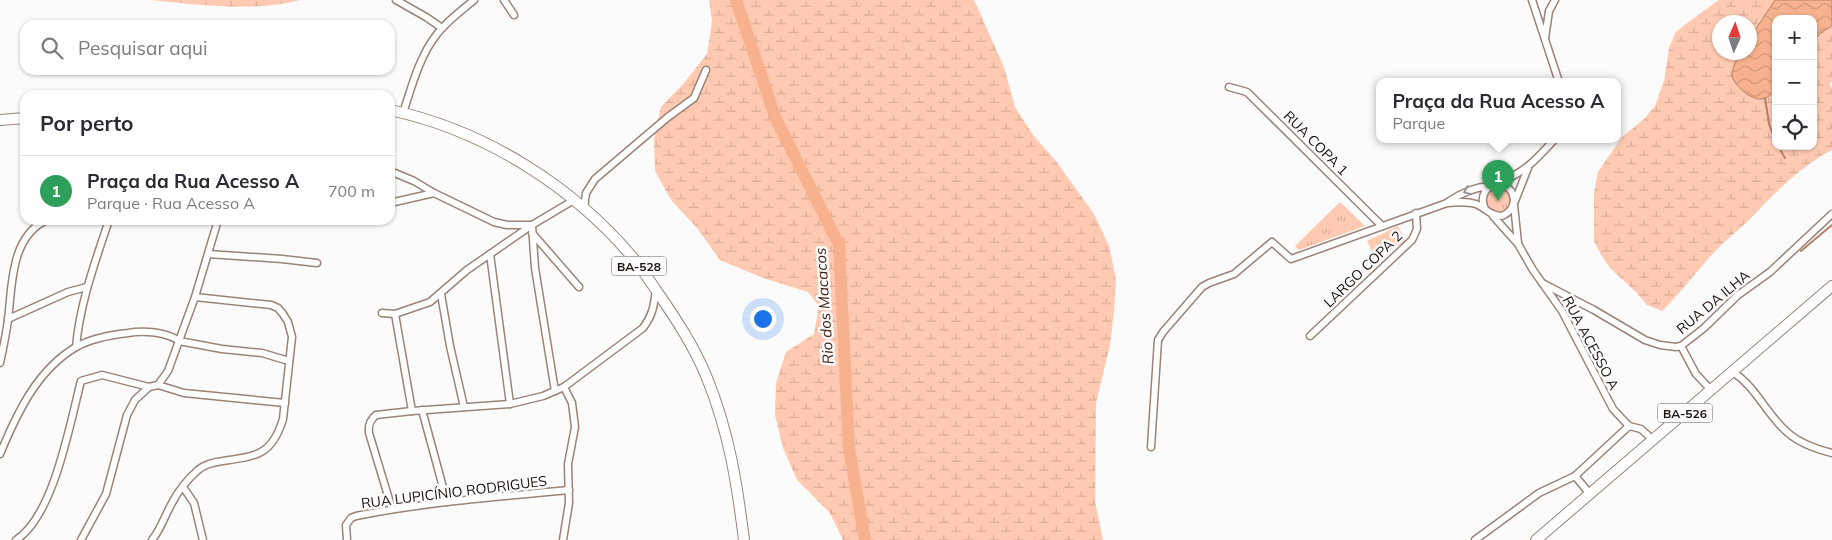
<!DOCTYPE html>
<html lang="pt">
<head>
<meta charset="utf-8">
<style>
	body { margin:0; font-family:Mulish,sans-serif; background:#f7f7f7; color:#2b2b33 }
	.controls { position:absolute; right:15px; top:15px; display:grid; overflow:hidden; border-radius:10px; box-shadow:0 1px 4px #0004 }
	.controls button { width:45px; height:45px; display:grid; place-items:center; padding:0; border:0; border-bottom:1px solid #e1e1e2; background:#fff; color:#2b2b33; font:25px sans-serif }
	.compass { position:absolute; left:1712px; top:15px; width:45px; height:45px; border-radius:50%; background:#fff; box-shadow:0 1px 4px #0004; rotate:3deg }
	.you { position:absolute; left:762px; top:318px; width:18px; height:18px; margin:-12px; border:4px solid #fff; border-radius:50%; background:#1a73e8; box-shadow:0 0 0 8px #1a73e833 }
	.badge { display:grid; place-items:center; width:32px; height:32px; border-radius:50%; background:#1a73e8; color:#fff; font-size:16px; font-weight:700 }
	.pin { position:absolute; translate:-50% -41px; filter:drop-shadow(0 1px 2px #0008) }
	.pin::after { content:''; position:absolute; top:26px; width:18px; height:15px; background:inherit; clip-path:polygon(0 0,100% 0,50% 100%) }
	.popup { position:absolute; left:1376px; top:78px; width:245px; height:65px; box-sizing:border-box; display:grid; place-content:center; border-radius:10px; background:#fff; filter:drop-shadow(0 1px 4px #0005); font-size:16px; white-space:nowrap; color:#7c7c81 }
	.popup b { font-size:19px; color:#2b2b33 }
	.popup::after { content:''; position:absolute; left:50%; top:100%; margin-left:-10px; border:10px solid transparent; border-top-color:#fff }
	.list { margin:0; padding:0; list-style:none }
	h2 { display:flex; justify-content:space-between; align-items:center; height:65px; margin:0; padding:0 20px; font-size:21px }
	h2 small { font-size:16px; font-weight:400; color:#7c7c81 }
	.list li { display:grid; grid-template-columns:32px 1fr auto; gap:15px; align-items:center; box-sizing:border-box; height:70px; padding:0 20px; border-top:1px solid #e1e1e2 }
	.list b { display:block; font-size:19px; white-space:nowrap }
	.list p { margin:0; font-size:16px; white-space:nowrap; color:#7c7c81 }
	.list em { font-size:16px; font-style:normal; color:#7c7c81 }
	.icon { flex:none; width:28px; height:28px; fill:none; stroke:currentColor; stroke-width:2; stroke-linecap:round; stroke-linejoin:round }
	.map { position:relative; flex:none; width:1832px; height:540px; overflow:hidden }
	.search { position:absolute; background:#fff; box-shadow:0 1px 4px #0004; left:20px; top:20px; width:375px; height:55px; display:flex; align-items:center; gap:12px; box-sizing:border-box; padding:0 18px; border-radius:15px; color:#7c7c81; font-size:19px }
	.panel { position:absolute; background:#fff; box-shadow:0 1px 4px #0004; left:20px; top:90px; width:375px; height:135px; border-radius:15px }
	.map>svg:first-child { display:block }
</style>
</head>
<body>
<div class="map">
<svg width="1832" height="540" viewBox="0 0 1832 540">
	<defs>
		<pattern id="wetland-marsh" width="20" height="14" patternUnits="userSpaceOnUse" patternTransform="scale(1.25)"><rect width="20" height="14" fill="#ffcab1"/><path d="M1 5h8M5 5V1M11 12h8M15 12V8" fill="none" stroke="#daac97"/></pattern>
		<pattern id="park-tufts" width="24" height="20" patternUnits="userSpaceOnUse" patternTransform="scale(1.25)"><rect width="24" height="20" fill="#ffcab1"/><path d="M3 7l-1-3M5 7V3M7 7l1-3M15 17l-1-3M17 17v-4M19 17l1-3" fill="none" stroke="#daac97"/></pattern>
		<pattern id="water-waves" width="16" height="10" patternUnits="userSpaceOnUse" patternTransform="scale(1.25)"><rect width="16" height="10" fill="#f8b18e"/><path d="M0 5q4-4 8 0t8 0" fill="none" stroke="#d49779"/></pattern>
	</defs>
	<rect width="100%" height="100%" fill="#fbfbfb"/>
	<path fill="#ffcab1" d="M1398 226 1406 242 1374 256 1367 241Z"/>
	<g fill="url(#wetland-marsh)" fill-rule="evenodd">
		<path d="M153 0H300C257 12 198 5 153 0Z"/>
		<path d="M709 0H974L1004 67 1015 107 1033 135 1055 160 1094 214 1109 246 1116 279 1114 311 1110 345 1096 403 1095 501 1103 540H843L830 513 797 480 783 448 775 415 776 383 786 352 814 334 819 306 808 292 763 278 720 260 697 228 671 200 655 171 654 139 661 107 684 83 707 54 712 21Z"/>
		<path d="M1719 0H1832V81L1830 85 1832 88V150C1799 167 1773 195 1747 222 1732 236 1716 248 1703 265 1688 282 1678 295 1662 311L1647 305 1636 292 1610 268 1601 255 1594 241V192L1598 172 1622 137 1643 120 1655 106 1664 81 1669 48 1675 33 1687 23ZM1776 19H1813V146H1776ZM1720 22H1750V52H1720Z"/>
	</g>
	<g fill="url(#park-tufts)">
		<circle cx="1498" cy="200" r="13"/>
		<path d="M1340 202 1365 226 1299 250 1295 246Z"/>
	</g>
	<path fill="url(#water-waves)" stroke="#b68168" d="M1775 0H1832V26L1822 32 1813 41V19H1776V90C1772 93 1768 98 1762 99 1752 101 1733 85 1732 75 1732 67 1737 59 1741 53L1750 52V38Z"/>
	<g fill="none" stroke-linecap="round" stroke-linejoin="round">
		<g stroke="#b68168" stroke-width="2">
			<path d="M1765 98 1769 124 1776 143"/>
			<path d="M1778 146 1785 158"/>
			<path d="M1801 251 1832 225"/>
		</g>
		<path stroke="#f8b18e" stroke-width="12" d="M736 0 776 119 839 245 849 449 865 540"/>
		<g stroke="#9a8378" stroke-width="9">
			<g id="minor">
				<path d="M396 0 426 17 442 28"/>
				<path d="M504 0 514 15"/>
				<path d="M1532 0 1559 82"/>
				<path d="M1545 38 1549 11 1555 0"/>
				<path d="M1229 87 1247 92 1382 226"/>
				<path d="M403 113C412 86 419 57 437 34 447 21 461 11 474 0"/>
				<path d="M390 171 414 181 434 193 494 222 507 225H532L535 268 555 391"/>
				<path d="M1496 184C1524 173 1535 161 1554 140"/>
				<path d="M1515 201 1528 168"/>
				<path d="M1448 202C1461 193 1474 187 1490 186"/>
				<path d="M390 203 434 193"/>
				<path d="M1514 205 1518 243"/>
				<path d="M584 209 586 193 595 179 668 117 694 98 706 70"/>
				<path d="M1493 216 1518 244 1533 270 1562 311 1613 409 1629 426 1641 429 1653 440"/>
				<path d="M532 233 579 287"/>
				<path d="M208 254 282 259 317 263"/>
				<path d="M490 254 510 404"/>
				<path d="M1542 283 1594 310 1645 340 1660 345 1676 347 1681 346 1704 328 1738 295 1770 272 1832 214"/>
				<path d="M441 294 450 346 464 407"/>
				<path d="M382 313 395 314 430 302 467 270 532 225 574 200"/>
				<path d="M395 314 412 411"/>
				<path d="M8 319 68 292 87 287"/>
				<path d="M1310 336 1412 240 1417 229 1416 213"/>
				<path d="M1681 346 1696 374 1711 390"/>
				<path d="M76 347C80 303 95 262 109 220"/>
				<path d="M0 363C3 349 6 335 8 320 12 288 10 236 47 220"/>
				<path d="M1733 372C1757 388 1766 414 1787 432 1799 443 1816 449 1832 453"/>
				<path d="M158 385 184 393 285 403"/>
				<path d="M422 410 447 502"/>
				<path d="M1151 447 1158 340 1163 332 1202 287 1209 283 1234 274 1272 242 1291 259 1447 203C1457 202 1466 201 1476 204 1486 208 1490 216 1502 216 1518 209 1518 190 1501 184 1486 184 1479 196 1485 209"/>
				<path d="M0 454C17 413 37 370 76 347 92 338 110 335 128 333 143 330 167 332 179 341L222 349 262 353 289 361"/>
				<path d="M1575 476 1590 494"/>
				<path d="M183 487 194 503 203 540"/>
				<path d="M392 509 369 433C368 425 370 420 376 415L412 411 510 404 543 396 564 387 643 328C653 315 654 305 656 290"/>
				<path d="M16 540C54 516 70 423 81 381L102 375 149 387 158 385 168 371 195 297 218 220"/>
				<path d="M81 540 106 494 127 415 135 400 149 387"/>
				<path d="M152 540C161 529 165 515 172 503 178 491 188 479 198 470 205 464 214 462 223 461 257 456 272 455 283 419L292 337 288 322 283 314 278 308 271 305 195 297"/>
				<path d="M347 540 346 525 351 518 356 516C426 502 498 497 569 490"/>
				<path d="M563 540 569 503 568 464 575 427 572 403 564 387"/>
				<path d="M1475 540 1539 493 1575 476 1629 426"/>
			</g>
		</g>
		<g stroke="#9a8378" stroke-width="12">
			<g id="primary">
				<path d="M390 110C484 130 573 186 634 259 642 269 649 280 656 290 676 319 694 346 707 378 729 432 737 483 744 540"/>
				<path d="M0 120 25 118"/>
				<path d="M1536 540 1832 286"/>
			</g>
		</g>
		<use href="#minor" stroke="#fff" stroke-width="6"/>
		<use href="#primary" stroke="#fff" stroke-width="10"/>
	</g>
	<defs><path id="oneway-chevron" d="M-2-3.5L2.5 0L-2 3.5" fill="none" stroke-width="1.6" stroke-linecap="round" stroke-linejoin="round" transform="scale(1.25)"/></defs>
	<use stroke="#989493" href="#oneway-chevron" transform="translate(1467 191) rotate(158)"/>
	<g text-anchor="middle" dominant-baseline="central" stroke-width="5" stroke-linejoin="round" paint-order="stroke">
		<g fill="#fbfbfb" stroke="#5e5855" stroke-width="1">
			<rect x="611.5" y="256.5" width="55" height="19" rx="4"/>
			<rect x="1657.5" y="403.5" width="55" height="19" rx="4"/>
		</g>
		<g font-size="12" font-weight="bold" fill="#1b120e">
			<text x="639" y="266">BA-528</text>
			<text x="1685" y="413">BA-526</text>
		</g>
		<g font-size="14" fill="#1b120e" stroke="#fbfbfb">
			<text transform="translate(1316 143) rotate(45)">RUA COPA 1</text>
			<text transform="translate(1363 269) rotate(-44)">LARGO COPA 2</text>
			<text transform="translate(1713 302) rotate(-40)">RUA DA ILHA</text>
			<text transform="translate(1591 343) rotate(62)">RUA ACESSO A</text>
			<text transform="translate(454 492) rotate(-7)">RUA LUPICÍNIO RODRIGUES</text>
		</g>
		<g font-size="15" font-style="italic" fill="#43210f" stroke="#fbfbfb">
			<text transform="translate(824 306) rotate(-94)">Rio dos Macacos</text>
		</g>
	</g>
</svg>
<div class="controls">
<button>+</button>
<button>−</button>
<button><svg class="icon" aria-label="locate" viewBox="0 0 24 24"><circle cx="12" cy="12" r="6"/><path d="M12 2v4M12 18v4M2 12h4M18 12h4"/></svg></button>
</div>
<svg class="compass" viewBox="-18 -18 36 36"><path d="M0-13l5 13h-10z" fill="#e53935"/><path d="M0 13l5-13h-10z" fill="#7c7c81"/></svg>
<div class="you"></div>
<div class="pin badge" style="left:1498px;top:201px;background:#2e9e5b">1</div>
<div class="popup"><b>Praça da Rua Acesso A</b>Parque</div>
<div class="search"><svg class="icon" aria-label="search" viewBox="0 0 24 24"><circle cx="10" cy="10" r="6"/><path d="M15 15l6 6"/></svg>Pesquisar aqui</div>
<section class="panel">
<h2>Por perto<small></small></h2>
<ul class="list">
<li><span class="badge" style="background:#2e9e5b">1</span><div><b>Praça da Rua Acesso A</b><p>Parque · Rua Acesso A</p></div><em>700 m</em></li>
</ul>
</section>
</div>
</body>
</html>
